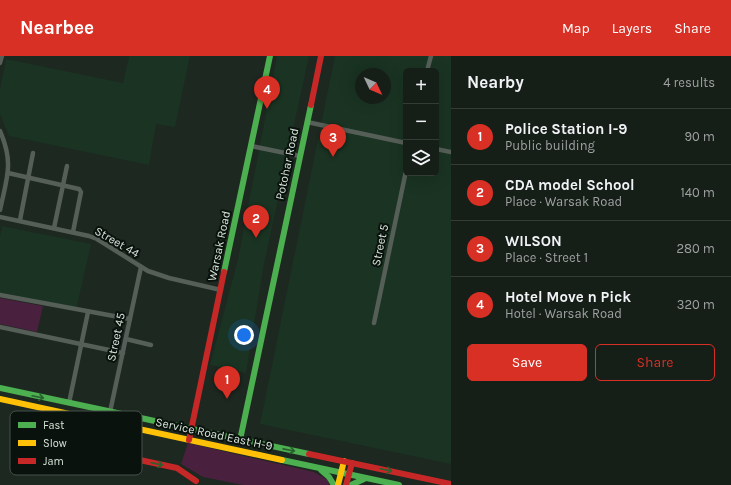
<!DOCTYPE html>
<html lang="en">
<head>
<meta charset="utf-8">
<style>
	body { margin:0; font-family:Karla,sans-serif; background:#1f2721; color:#f1f3f6 }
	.controls { position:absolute; right:12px; top:12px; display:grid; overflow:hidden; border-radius:6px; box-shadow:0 4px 16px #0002 }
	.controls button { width:36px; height:36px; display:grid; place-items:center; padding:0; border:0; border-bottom:1px solid #353c37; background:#161e18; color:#f1f3f6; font:20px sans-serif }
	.compass { position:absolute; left:355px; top:12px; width:36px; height:36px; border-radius:50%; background:#161e18; box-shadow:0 4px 16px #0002; rotate:134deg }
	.you { position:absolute; left:244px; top:279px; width:14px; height:14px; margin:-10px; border:3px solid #fff; border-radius:50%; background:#1a73e8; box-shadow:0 0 0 6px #1a73e833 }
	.badge { display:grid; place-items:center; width:26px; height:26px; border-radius:50%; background:#d93025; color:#fff; font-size:13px; font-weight:700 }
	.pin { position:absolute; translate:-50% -33px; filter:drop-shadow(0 1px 2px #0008) }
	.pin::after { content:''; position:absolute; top:21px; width:14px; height:12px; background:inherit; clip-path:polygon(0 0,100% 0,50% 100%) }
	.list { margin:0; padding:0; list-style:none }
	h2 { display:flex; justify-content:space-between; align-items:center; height:52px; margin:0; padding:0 16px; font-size:17px }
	h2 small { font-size:13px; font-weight:400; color:#9ea2a2 }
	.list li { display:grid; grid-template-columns:26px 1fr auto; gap:12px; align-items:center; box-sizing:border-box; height:56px; padding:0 16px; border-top:1px solid #353c37 }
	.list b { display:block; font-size:15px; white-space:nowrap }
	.list p { margin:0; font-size:13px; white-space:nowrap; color:#9ea2a2 }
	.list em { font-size:13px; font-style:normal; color:#9ea2a2 }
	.actions { display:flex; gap:8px; padding:12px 16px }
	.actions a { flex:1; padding:9px 0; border:1px solid #d93025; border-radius:6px; text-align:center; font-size:14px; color:#d93025 }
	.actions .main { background:#d93025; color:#fff }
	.icon { flex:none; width:22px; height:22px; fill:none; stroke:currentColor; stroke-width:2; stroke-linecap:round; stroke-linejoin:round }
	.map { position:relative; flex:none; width:451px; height:429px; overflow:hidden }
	header { display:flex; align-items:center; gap:24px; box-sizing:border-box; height:56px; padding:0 20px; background:#d93025; color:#fff }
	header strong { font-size:19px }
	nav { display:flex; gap:22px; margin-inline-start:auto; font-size:14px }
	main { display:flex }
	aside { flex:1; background:#161e18 }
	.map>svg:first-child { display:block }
</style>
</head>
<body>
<header>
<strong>Nearbee</strong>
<nav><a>Map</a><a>Layers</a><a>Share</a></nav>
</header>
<main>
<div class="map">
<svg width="451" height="429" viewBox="0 0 451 429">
	<rect width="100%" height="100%" fill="#1d2820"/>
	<g fill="#1a3322" fill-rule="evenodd">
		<path d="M129 0H190L175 71 156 68 149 109 9 80 0 58V34L6 3 123 27Z"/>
		<path d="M277 0H309L263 213 246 317 210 309 238 203Z"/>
		<path d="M335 0H451V408L260 368ZM406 15H436V117H406ZM361 18H385V42H361Z"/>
		<path d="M2 170 91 188 76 254 0 238V180Z"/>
	</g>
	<g fill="#49203d">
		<path d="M0 242 43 250 37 276 0 268Z"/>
		<path d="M188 387 314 416 328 424 329 429H243L203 421 181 408Z"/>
	</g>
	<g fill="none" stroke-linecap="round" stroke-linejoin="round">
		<g stroke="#555e57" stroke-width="4.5">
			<path d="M0 7 2 0"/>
			<path d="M427 15 431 0"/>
			<path d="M307 66 406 87"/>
			<path d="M0 75C14 107 7 121 0 154"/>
			<path d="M251 90 300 100"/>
			<path d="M436 93 451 96"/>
			<path d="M8 117 79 133 81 136 73 176"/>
			<path d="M0 161 89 180 97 183 148 215 169 222 221 234"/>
			<path d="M20 164 33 97"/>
			<path d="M54 172 67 110"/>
			<path d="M0 239 130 263"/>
			<path d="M374 267 406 115"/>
			<path d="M0 271 123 297"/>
			<path d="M126 283 151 289"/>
			<path d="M69 347 88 256"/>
			<path d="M110 356 141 211"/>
		</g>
		<g stroke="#4caf50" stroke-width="6">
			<path d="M224 216 270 0"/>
			<path d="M0 332 309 398"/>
			<path d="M240 384 311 49"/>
			<path d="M25 388 50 384 100 395 105 390 110 356"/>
			<path d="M282 404 399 429"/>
			<path d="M321 414 329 421 334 429"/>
			<path d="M351 429 364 423"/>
		</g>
		<g stroke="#ffc107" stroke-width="6">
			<path d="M0 343 282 404"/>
			<path d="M338 429 344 405"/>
		</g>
		<g stroke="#c62828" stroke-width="6">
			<path d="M311 49 321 0"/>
			<path d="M124 358 116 391 121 400 177 412 196 425"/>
			<path d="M189 384 224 216"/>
			<path d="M309 398 451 428"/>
			<path d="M346 429 352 407"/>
		</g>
	</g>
	<defs><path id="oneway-shaft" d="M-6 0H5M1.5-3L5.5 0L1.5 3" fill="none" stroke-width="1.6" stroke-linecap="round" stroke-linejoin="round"/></defs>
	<g stroke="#2a602e">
		<use href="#oneway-shaft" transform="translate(38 341) rotate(12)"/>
		<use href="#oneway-shaft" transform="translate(289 394) rotate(11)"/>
		<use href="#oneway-shaft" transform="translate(157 408) rotate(12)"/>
		<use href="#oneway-shaft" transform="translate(386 414) rotate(12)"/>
	</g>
	<g text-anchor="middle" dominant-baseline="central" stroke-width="4" stroke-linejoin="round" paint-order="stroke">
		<g font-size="12" fill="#d8e5db" stroke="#09120c">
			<text transform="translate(287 108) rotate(-78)">Potohar Road</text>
			<text transform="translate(117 186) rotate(30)">Street 44</text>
			<text transform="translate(380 189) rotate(-78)">Street 5</text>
			<text transform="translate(219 190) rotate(-78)">Warsak Road</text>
			<text transform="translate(116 281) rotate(-78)">Street 45</text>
			<text transform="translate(214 378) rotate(12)">Service Road East H-9</text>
		</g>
	</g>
	<rect x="10" y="355" width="132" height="64" rx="6" fill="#09120c" stroke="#47514a" stroke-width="1"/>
	<rect x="18" y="366" width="18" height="6" fill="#4caf50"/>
	<rect x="18" y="384" width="18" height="6" fill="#ffc107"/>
	<rect x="18" y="402" width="18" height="6" fill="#c62828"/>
	<g font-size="11" fill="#d8e5db">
		<text x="43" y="373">Fast</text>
		<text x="43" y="391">Slow</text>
		<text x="43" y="409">Jam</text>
	</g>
</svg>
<div class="controls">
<button>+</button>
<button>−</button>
<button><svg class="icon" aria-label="layers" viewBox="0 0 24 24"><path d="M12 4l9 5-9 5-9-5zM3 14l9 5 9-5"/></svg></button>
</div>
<svg class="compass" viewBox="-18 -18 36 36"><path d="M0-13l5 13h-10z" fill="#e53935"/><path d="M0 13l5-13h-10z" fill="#9ea2a2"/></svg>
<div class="you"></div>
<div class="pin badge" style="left:227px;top:343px">1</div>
<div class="pin badge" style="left:256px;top:182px">2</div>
<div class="pin badge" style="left:333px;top:101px">3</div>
<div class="pin badge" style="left:267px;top:53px">4</div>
</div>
<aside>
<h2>Nearby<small>4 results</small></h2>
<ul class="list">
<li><span class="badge">1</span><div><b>Police Station I-9</b><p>Public building</p></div><em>90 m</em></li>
<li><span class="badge">2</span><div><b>CDA model School</b><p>Place · Warsak Road</p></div><em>140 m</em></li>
<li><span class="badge">3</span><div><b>WILSON</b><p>Place · Street 1</p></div><em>280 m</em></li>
<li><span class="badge">4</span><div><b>Hotel Move n Pick</b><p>Hotel · Warsak Road</p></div><em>320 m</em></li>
</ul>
<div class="actions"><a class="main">Save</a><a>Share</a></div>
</aside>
</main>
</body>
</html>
